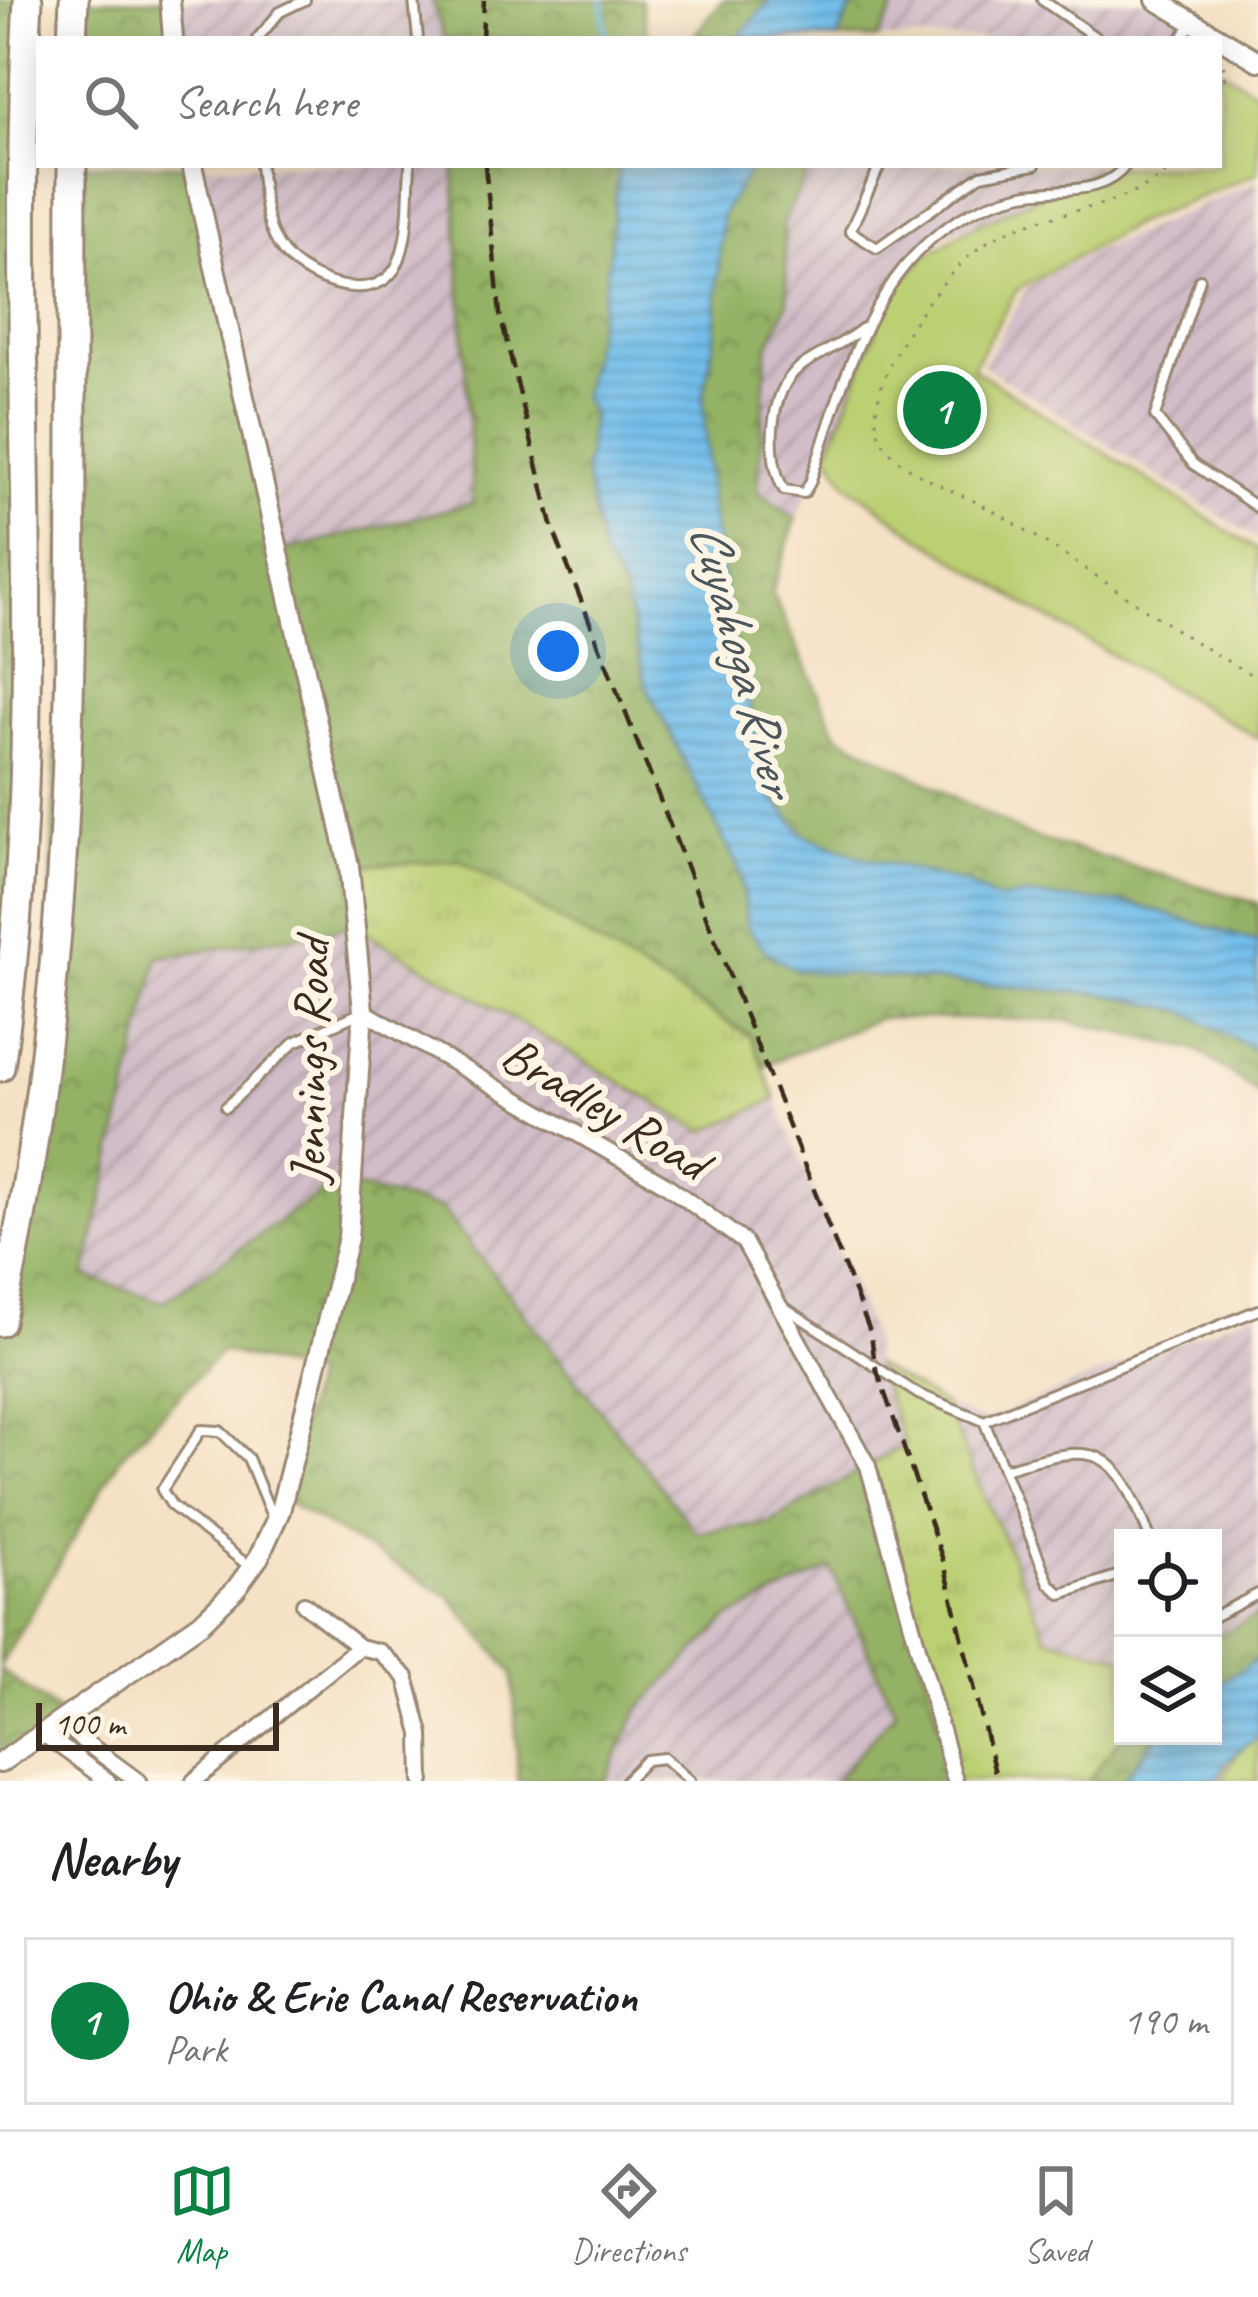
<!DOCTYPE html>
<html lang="en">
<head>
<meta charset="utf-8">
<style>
	body { margin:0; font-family:Caveat,sans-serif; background:#f2f2f2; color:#202124 }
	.controls { position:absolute; right:36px; bottom:36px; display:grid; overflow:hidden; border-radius:0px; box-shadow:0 6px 30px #0003 }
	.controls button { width:108px; height:108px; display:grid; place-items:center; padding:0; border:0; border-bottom:3px solid #e0e0e0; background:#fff; color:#202124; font:60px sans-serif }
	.scale { position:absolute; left:36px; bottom:30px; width:243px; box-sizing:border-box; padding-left:12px; border:6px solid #3b2a1e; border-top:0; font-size:33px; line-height:42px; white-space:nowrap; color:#3b2a1e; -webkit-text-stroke:9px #fcf5e5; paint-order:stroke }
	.you { position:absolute; left:558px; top:651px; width:42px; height:42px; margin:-30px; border:9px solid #fff; border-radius:50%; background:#1a73e8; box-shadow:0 0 0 18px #1a73e833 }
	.badge { display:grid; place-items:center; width:78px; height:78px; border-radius:50%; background:#0b8043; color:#fff; font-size:39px; font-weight:700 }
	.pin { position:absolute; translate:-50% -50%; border:6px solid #fff; box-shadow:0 3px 12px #0006 }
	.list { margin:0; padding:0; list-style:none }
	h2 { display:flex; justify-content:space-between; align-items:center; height:156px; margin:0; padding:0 48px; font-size:51px }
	h2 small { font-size:39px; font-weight:400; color:#757577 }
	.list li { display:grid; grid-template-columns:78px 1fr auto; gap:36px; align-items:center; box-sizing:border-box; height:168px; margin:0 24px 24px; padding:0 24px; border:3px solid #e0e0e0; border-radius:0px }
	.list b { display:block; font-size:45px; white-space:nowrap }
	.list p { margin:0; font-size:39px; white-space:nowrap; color:#757577 }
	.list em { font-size:39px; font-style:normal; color:#757577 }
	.icon { flex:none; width:66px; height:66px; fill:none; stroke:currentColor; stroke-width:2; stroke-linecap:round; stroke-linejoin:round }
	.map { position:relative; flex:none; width:1258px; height:1781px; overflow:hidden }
	.search { position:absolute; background:#fff; box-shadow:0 6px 30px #0003; left:36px; right:36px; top:36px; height:132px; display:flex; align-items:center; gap:30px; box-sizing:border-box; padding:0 42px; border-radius:0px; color:#757577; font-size:45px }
	.sheet { height:348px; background:#fff }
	nav { display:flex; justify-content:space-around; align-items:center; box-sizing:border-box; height:168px; border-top:3px solid #e0e0e0; background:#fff; font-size:33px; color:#757577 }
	nav a { display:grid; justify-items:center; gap:6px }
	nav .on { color:#0b8043 }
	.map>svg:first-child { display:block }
</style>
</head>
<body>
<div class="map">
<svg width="1258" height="1781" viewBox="0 0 1258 1781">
	<defs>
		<pattern id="industrial-furrows" width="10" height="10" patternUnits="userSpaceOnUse" patternTransform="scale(3)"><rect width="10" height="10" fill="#d1bdc8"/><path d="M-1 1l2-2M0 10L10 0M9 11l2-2" fill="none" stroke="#ab9aa2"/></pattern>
		<pattern id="grass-tufts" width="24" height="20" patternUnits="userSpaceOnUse" patternTransform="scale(3)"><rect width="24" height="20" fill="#bbcf73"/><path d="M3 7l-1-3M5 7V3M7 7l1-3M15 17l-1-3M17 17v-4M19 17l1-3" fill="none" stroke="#a2b263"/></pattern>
		<pattern id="forest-crowns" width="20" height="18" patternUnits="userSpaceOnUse" patternTransform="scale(3)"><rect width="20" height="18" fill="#94b265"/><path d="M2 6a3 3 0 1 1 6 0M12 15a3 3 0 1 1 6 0" fill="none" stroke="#7a9153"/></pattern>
		<pattern id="water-rules" width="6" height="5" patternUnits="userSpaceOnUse" patternTransform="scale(3)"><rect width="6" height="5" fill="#72beeb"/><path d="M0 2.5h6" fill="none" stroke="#5f9bbe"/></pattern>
	</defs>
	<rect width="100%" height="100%" fill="#fcf5e5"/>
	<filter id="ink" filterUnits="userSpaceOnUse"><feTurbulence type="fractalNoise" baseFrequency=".00833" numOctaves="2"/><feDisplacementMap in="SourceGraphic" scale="24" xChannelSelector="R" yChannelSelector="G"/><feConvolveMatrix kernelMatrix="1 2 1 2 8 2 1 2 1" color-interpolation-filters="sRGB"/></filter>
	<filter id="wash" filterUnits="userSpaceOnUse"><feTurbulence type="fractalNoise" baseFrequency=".004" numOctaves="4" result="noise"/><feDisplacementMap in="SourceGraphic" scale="48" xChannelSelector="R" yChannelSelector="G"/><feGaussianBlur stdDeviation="2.7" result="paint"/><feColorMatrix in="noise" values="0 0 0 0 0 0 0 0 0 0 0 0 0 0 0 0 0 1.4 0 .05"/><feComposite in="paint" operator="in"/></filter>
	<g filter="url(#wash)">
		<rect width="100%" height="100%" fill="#f5e1c5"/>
		<g fill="url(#industrial-furrows)">
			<path d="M170 0H432L444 39H173Z"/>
			<path d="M898 0H1159L1211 39H878Z"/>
			<path d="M192 165H454L473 504 277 552Z"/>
			<path d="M812 165H1126L928 241 796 518 758 492 766 349 788 303 783 222Z"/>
			<path d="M1258 181V540L982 365 1028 287 1086 255Z"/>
			<path d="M355 926 704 1132 776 1099 871 1334 875 1365 905 1446 770 1523 696 1532 442 1209 352 1187V1171L163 1302 84 1276 158 958Z"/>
			<path d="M1258 1310V1615L1213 1639V1538H1123V1657L1047 1638 944 1405 984 1421Z"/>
			<path d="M832 1567 896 1711 835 1781H605L639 1709 728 1619Z"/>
		</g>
		<g fill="url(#grass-tufts)" stroke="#7b7c48" stroke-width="3">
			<path d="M461 860 751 1037 776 1099 705 1132 355 926 349 866Z"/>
			<path d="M875 1365 944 1405 1047 1637 1123 1657V1735L1088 1781H955L868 1466 905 1445Z"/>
		</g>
		<g fill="url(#forest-crowns)" stroke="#686e42" stroke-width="3">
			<path d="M0 0H28L27 690 0 1067Z"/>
			<path d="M74 0H170L173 39H72Z"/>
			<path d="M432 0H641L648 39H444Z"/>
			<path d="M723 0H770L737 39H691Z"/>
			<path d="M855 0H898L878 39H837Z"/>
			<path d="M72 165H192L278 552 473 503 454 165H619L608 274 583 397 592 416 585 471 602 556 624 591 647 687 741 873 747 927 796 970 1106 994 1184 1011 1258 1052V1093L1198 1050 1064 1020 879 1018 763 1066 751 1036 461 860 350 866 355 926 158 958 85 1276 163 1302 353 1170V1187L442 1209 696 1532 770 1523 868 1466 955 1781H835L895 1711 831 1568 728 1619 639 1709 605 1781H518L513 1673 450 1597 283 1500 313 1375 222 1351 121 1456 0 1666V1322L46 1069Z"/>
			<path d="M753 165H812L783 222 788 303 767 349 758 492 796 518 772 593 837 734 1026 835 1258 903V942L1132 904 1030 896 996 900 968 884 858 856 805 835 771 796 732 634 710 503 703 398 715 335 722 214Z"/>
			<path d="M1258 1615V1659L1213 1687V1639Z"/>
			<path d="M0 1670 66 1717 0 1763Z"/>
			<path d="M1123 1735 1157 1736 1122 1781H1088Z"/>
		</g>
		<g fill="#bbcf73" stroke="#7b7c48" stroke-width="3">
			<path d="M1219 68 1258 93V173L1136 223 1017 290 972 368 1258 550V738L1037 612 913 532 847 484 828 453 889 297 924 257 968 229 1102 167 1219 165Z"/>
			<path d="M1258 1731V1781H1222L1240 1745Z"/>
		</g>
		<g fill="url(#water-rules)" stroke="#567484" stroke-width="3">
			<path d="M770 0H855L837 39H737Z"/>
			<path d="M619 165H753L722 214 715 335 703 398 710 504 732 634 771 796 805 835 858 856 968 884 996 900 1029 896 1132 904 1258 942V1052L1184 1011 1106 994 796 970 767 952 747 927 741 873 647 687 624 591 602 556 585 471 592 416 583 397 607 274Z"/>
			<path d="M1258 1659V1737L1227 1760 1217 1781H1122L1157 1736H1213V1687Z"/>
		</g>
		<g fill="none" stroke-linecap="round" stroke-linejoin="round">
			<path stroke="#72beeb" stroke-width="4.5" d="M603 0 606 39"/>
		</g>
	</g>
	<g filter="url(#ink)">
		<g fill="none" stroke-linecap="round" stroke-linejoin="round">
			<g stroke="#988672" stroke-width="14">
				<g id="service">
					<path d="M414 0 418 39"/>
					<path d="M1042 0 1098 39"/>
					<path d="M257 39 280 12 305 0"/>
					<path d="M1181 39 1191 24"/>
					<path d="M260 165C264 195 264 229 284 253 310 284 383 309 400 258 410 230 408 194 410 165"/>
					<path d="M880 165 850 231 877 248 981 175 1035 165"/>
					<path d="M1200 279 1155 416 1193 464 1258 508"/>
					<path d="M863 328C843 344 820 353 800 367 768 390 766 460 784 490L804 493 810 483C849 364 882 224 1023 194 1058 187 1102 197 1126 165"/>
					<path d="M226 1107 295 1042 360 1013"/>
					<path d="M784 1307 918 1394 984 1421 1258 1310"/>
					<path d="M984 1421 1049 1583 1061 1594 1123 1574"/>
					<path d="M1004 1469C1100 1441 1114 1445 1150 1538"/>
					<path d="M250 1567 172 1506 162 1490 201 1430 220 1431 248 1458 273 1519"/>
					<path d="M1213 1617 1258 1594"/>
					<path d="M625 1781 646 1760 664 1758 690 1781"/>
				</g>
			</g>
			<g stroke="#988672" stroke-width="20">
				<g id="minor">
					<path d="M363 1011 665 1184 744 1242 868 1466 955 1781"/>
					<path d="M304 1604 359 1647 380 1652 406 1677 421 1734 422 1781"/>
					<path d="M66 1717 78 1737 138 1781"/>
					<path d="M42 1733 108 1781"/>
					<path d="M194 1781 359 1647"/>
				</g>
			</g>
			<g stroke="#988672" stroke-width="24">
				<g id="tertiary">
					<path d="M170 0 173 39"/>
					<path d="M1156 0 1258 61"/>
					<path d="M0 1763 201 1623 235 1590 259 1557 280 1511 348 1238 363 1011 349 866 192 165"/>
				</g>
			</g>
			<g stroke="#988672" stroke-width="33">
				<g id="motorway">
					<path d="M72 39 74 0"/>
					<path d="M0 1067C52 713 8 355 28 0"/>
					<path d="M0 1322C86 941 70 553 72 165"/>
				</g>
			</g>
			<g stroke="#988672" stroke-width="3" stroke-dasharray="3 9" stroke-linecap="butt">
				<path d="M1219 90 1227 73 1220 60"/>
				<path d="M1175 165C1119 218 1040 205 983 245 942 273 857 386 880 437 896 471 947 487 978 503 1075 554 1160 627 1258 678"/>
			</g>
			<use href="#service" stroke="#fff" stroke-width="8"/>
			<use href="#minor" stroke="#fff" stroke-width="14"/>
			<use href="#tertiary" stroke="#fff" stroke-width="18"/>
			<use href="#motorway" stroke="#fff" stroke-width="27"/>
			<g stroke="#3b2a1e" stroke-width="4.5" stroke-dasharray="18 9" stroke-linecap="butt">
				<path d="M482 39 484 0"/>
				<path d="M485 165 500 314 553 529 871 1334 875 1365 944 1563 997 1781"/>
			</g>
		</g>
	</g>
	<g text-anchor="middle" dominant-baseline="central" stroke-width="12" stroke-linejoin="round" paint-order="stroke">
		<g font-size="51" fill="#3b2a1e" stroke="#fcf5e5">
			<text transform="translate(310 1061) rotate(-89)">Jennings Road</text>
			<text transform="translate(605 1108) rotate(31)">Bradley Road</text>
		</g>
		<g font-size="54" font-style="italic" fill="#4c565c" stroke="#fcf5e5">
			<text transform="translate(744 658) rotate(75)">Cuyahoga River</text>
		</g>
	</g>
</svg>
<div class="controls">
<button><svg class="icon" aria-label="locate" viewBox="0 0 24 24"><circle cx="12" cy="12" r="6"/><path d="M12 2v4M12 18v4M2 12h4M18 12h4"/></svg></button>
<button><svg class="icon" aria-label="layers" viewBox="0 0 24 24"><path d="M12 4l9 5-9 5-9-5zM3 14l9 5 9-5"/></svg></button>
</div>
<div class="scale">100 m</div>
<div class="you"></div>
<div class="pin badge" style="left:942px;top:410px">1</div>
<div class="search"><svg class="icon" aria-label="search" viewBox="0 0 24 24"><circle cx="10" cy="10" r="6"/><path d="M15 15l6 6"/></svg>Search here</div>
</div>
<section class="sheet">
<h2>Nearby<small></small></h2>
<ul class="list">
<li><span class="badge">1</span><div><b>Ohio &amp; Erie Canal Reservation</b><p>Park</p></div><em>190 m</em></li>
</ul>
</section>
<nav>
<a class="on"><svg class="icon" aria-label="map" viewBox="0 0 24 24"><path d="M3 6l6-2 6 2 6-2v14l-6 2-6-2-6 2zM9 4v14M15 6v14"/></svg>Map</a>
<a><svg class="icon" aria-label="directions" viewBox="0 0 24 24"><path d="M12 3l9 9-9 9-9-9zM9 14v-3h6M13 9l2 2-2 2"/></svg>Directions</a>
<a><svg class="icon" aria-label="saved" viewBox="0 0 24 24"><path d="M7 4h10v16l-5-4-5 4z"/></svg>Saved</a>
</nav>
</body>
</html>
